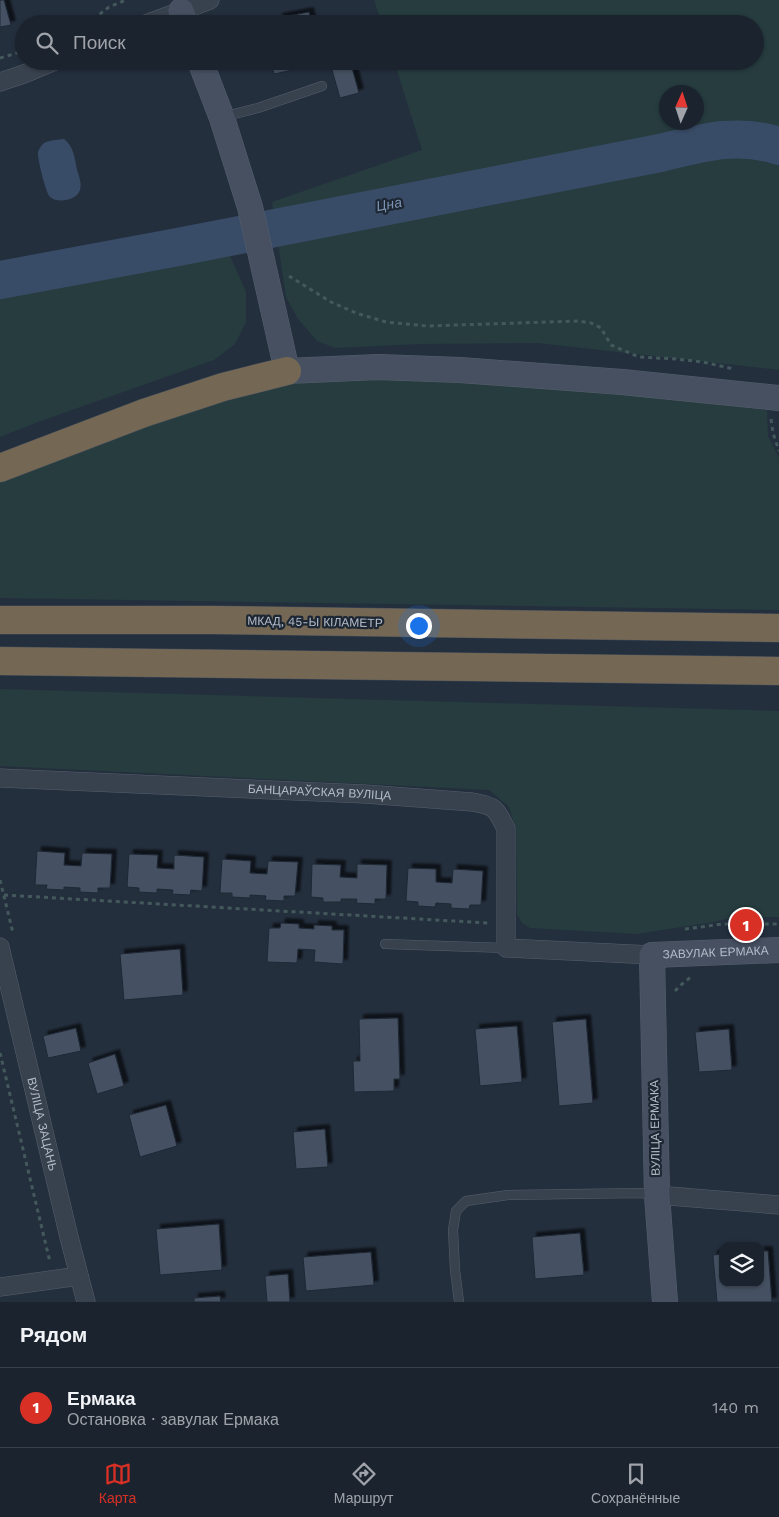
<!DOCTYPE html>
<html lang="ru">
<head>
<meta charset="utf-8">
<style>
	body { margin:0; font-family:"Work Sans",sans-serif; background:#242b36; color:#f1f3f6 }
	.controls { position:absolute; right:15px; bottom:15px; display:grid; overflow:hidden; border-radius:10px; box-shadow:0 1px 4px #0004 }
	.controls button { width:45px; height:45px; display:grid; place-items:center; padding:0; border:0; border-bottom:1px solid #39404a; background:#1b232e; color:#f1f3f6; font:25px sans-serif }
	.compass { position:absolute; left:659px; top:85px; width:45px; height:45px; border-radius:50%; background:#1b232e; box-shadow:0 1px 4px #0004; rotate:3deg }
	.you { position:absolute; left:418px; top:625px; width:18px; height:18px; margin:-12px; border:4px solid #fff; border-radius:50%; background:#1a73e8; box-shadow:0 0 0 8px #1a73e833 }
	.badge { display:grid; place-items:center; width:32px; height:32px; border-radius:50%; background:#d93025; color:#fff; font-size:16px; font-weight:700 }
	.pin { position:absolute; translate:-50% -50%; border:2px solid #fff; box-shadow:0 1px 5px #0006 }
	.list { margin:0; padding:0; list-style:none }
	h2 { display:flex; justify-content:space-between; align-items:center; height:65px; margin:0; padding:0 20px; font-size:21px }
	h2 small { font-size:16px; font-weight:400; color:#a0a4aa }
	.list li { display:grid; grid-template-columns:32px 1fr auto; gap:15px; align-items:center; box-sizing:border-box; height:80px; padding:0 20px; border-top:1px solid #39404a }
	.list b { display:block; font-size:19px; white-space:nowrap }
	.list p { margin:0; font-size:16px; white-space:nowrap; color:#a0a4aa }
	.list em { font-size:16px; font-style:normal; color:#a0a4aa }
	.icon { flex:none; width:28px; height:28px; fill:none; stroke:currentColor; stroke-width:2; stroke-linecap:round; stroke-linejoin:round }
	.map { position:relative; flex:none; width:779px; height:1302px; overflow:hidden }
	.search { position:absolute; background:#1b232e; box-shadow:0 1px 4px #0004; left:15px; right:15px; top:15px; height:55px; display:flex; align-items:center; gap:12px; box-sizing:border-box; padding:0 18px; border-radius:28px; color:#a0a4aa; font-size:19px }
	.sheet { height:145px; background:#1b232e }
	nav { display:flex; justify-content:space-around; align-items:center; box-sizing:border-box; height:70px; border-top:1px solid #39404a; background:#1b232e; font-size:14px; color:#a0a4aa }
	nav a { display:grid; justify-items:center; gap:2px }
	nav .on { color:#d93025 }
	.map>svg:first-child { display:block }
</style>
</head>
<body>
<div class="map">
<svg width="779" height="1302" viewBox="0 0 779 1302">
	<defs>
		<filter id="shadow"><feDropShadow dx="4.5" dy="-4.5" stdDeviation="1" flood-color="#0009"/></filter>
	</defs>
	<rect width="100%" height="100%" fill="#242f3e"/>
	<g fill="#263c3f" fill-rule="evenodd">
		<path d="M374 0H779V370L537 343 419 344 335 348 317 341 298 319 286 297 272 202 422 150 394 61H755V24H382ZM696 92V122H666V92Z"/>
		<path d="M227 249 246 292V322L235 344 214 360 38 422 0 437V291L204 252Z"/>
		<path d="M384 377 621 393 767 410 768 436 779 458V610L0 598V482L57 458 225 397 296 383Z"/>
		<path d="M0 689 779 711V917H734L714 922 636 934 530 928 522 923 517 914 516 831 509 807 489 790 0 766Z"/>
	</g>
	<path fill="#394c67" d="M64 139C74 146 75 160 77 170 79 176 82 184 80 190 77 200 58 204 50 197 46 193 37 158 38 152 39 150 40 147 42 145 46 140 57 140 64 139Z"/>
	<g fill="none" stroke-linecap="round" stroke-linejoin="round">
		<path stroke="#394c67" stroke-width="38" d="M0 280 178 247 660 153C701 143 737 132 779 146"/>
	</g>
	<g fill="#455162" stroke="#1f2835" filter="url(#shadow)">
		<path d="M0 0H4L11 25 0 27Z"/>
		<path d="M309 12 312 24H280L278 18Z"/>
		<path d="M271 61H300L302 68 274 74Z"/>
		<path d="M351 64 359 93 340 98 332 70Z"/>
		<path d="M37 851 65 853 64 865 81 866 82 853 112 854 110 888H98V893L80 892V888L64 887V890L46 889 47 885H35Z"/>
		<path d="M129 854 158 855 157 868 174 869V855L204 857 202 891 191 890 190 895 172 894 173 890 157 889V893L139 892V888L127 887Z"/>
		<path d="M222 859 251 861 250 873 267 874 268 861 298 862 295 896H284V901L265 900 266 896 250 895V898L232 897V893H220Z"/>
		<path d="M312 864 341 865 340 877 357 878V864L387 865 386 899H375V904L356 903 357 899H341V902H323V898L311 897Z"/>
		<path d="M408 868 436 869V882L452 883 453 869 483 871 481 905H470L469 909 451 908V904L436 903 435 907 418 906V902L406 901Z"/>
		<path d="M281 923 299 924V928L314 929V925L332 926V930H344L343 964 314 962 315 950 298 949 297 963 267 962 269 928H280Z"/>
		<path d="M180 949 183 995 124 1000 120 954Z"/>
		<path d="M398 1018 400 1079H394V1091L354 1092 353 1061H360L359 1019Z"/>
		<path d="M586 1019 593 1103 559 1106 552 1022Z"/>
		<path d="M517 1026 522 1082 480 1086 475 1029Z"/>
		<path d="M76 1028 81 1051 48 1058 43 1036Z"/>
		<path d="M729 1029 732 1070 699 1072 695 1032Z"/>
		<path d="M115 1054 124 1086 97 1094 88 1063Z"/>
		<path d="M166 1105 177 1146 140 1157 129 1115Z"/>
		<path d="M325 1129 328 1167 296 1169 293 1132Z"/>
		<path d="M219 1224 222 1270 160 1275 156 1229Z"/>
		<path d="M580 1233 584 1275 535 1279 532 1237Z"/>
		<path d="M760 1251H768L772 1302H717L713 1255 723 1254V1283H760Z"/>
		<path d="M371 1252 374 1285 306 1291 303 1257Z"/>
		<path d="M288 1274 290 1302H267L265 1276Z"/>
		<path d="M220 1296 221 1302H194V1298Z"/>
	</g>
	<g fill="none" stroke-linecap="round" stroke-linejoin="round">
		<g stroke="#565f6c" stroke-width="10">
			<g id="lane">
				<path d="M222 117 258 108 322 86"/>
				<path d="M385 944 506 948"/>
				<path d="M459 1302 455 1270 453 1230 456 1211 466 1201 508 1195 640 1193 656 1195"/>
			</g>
		</g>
		<g stroke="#565f6c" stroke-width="19">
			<g id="street">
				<path d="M146 24 210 0"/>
				<path d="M0 82 24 74 55 61"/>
				<path id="s1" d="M0 778 365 794 472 802C495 806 496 808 506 829V948L652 955"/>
				<path id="s2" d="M0 947 69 1237 86 1302"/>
				<path d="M657 1195 779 1205"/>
				<path d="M0 1287 79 1276"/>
			</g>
		</g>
		<g stroke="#565f6c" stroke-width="26">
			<g id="secondary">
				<path d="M181 11 186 24"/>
				<path d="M200 61 222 118 250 207 287 371 378 367 460 370 622 382 779 398"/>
				<path id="s3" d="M665 1302 657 1195 652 955 779 950"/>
			</g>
		</g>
		<g stroke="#434c59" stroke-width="29">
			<g id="highway">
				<path d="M0 468 144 413 223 387 287 371"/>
				<path d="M0 620H213L779 628"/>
				<path d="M0 661 779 671"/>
			</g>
		</g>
		<g stroke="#44595c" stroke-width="3" stroke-dasharray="4 4" stroke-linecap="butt">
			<path d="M87 24 109 7 126 0"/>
			<path d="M0 58 24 51"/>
			<path d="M289 276 331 302 356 313 386 322 427 326 578 321 591 323 601 328 611 345 639 357 676 359 703 362 734 369"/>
			<path d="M771 419 773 433 779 451"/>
			<path d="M0 880 13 933"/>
			<path d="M4 895 488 923"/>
			<path d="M685 929 723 924H779"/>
			<path d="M675 991 682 984 691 977"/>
			<path d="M0 1053 50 1262"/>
		</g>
		<use href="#lane" stroke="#38414e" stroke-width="9"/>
		<use href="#street" stroke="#38414e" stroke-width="18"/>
		<use href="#secondary" stroke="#465061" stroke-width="25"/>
		<use href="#highway" stroke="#746855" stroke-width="28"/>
	</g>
	<g text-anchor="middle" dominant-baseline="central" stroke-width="4.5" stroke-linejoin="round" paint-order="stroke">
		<g font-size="12" fill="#b4bcc9" stroke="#1d2633">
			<text transform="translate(315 622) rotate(1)">МКАД, 45-Ы КІЛАМЕТР</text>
			<text stroke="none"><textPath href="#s1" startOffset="320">БАНЦАРАЎСКАЯ ВУЛІЦА</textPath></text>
			<text stroke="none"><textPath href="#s3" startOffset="411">ЗАВУЛАК ЕРМАКА</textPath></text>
			<text stroke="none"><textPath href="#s2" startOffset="182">ВУЛІЦА ЗАЦАНЬ</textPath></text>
			<text transform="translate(655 1128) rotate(-91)">ВУЛІЦА ЕРМАКА</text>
		</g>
		<g font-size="14" font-style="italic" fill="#7c92b1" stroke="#1d2633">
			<text transform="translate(389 204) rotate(-11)">Цна</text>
		</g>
	</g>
</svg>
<div class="controls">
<button><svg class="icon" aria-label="layers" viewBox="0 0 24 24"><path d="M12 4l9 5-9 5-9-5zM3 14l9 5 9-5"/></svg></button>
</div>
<svg class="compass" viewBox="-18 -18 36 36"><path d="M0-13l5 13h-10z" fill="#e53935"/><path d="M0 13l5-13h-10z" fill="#a0a4aa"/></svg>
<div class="you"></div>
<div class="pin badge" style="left:746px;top:925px">1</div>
<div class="search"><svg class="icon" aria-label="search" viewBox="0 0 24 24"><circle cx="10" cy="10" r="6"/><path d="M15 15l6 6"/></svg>Поиск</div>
</div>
<section class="sheet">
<h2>Рядом<small></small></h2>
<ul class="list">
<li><span class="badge">1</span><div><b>Ермака</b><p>Остановка · завулак Ермака</p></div><em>140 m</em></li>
</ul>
</section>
<nav>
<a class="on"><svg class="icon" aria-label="map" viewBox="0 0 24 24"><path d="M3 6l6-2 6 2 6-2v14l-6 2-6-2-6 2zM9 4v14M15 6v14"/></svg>Карта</a>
<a><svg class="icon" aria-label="directions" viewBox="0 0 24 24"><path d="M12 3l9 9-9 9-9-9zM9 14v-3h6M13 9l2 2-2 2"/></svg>Маршрут</a>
<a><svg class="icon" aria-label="saved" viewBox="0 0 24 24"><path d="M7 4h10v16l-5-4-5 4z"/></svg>Сохранённые</a>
</nav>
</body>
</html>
